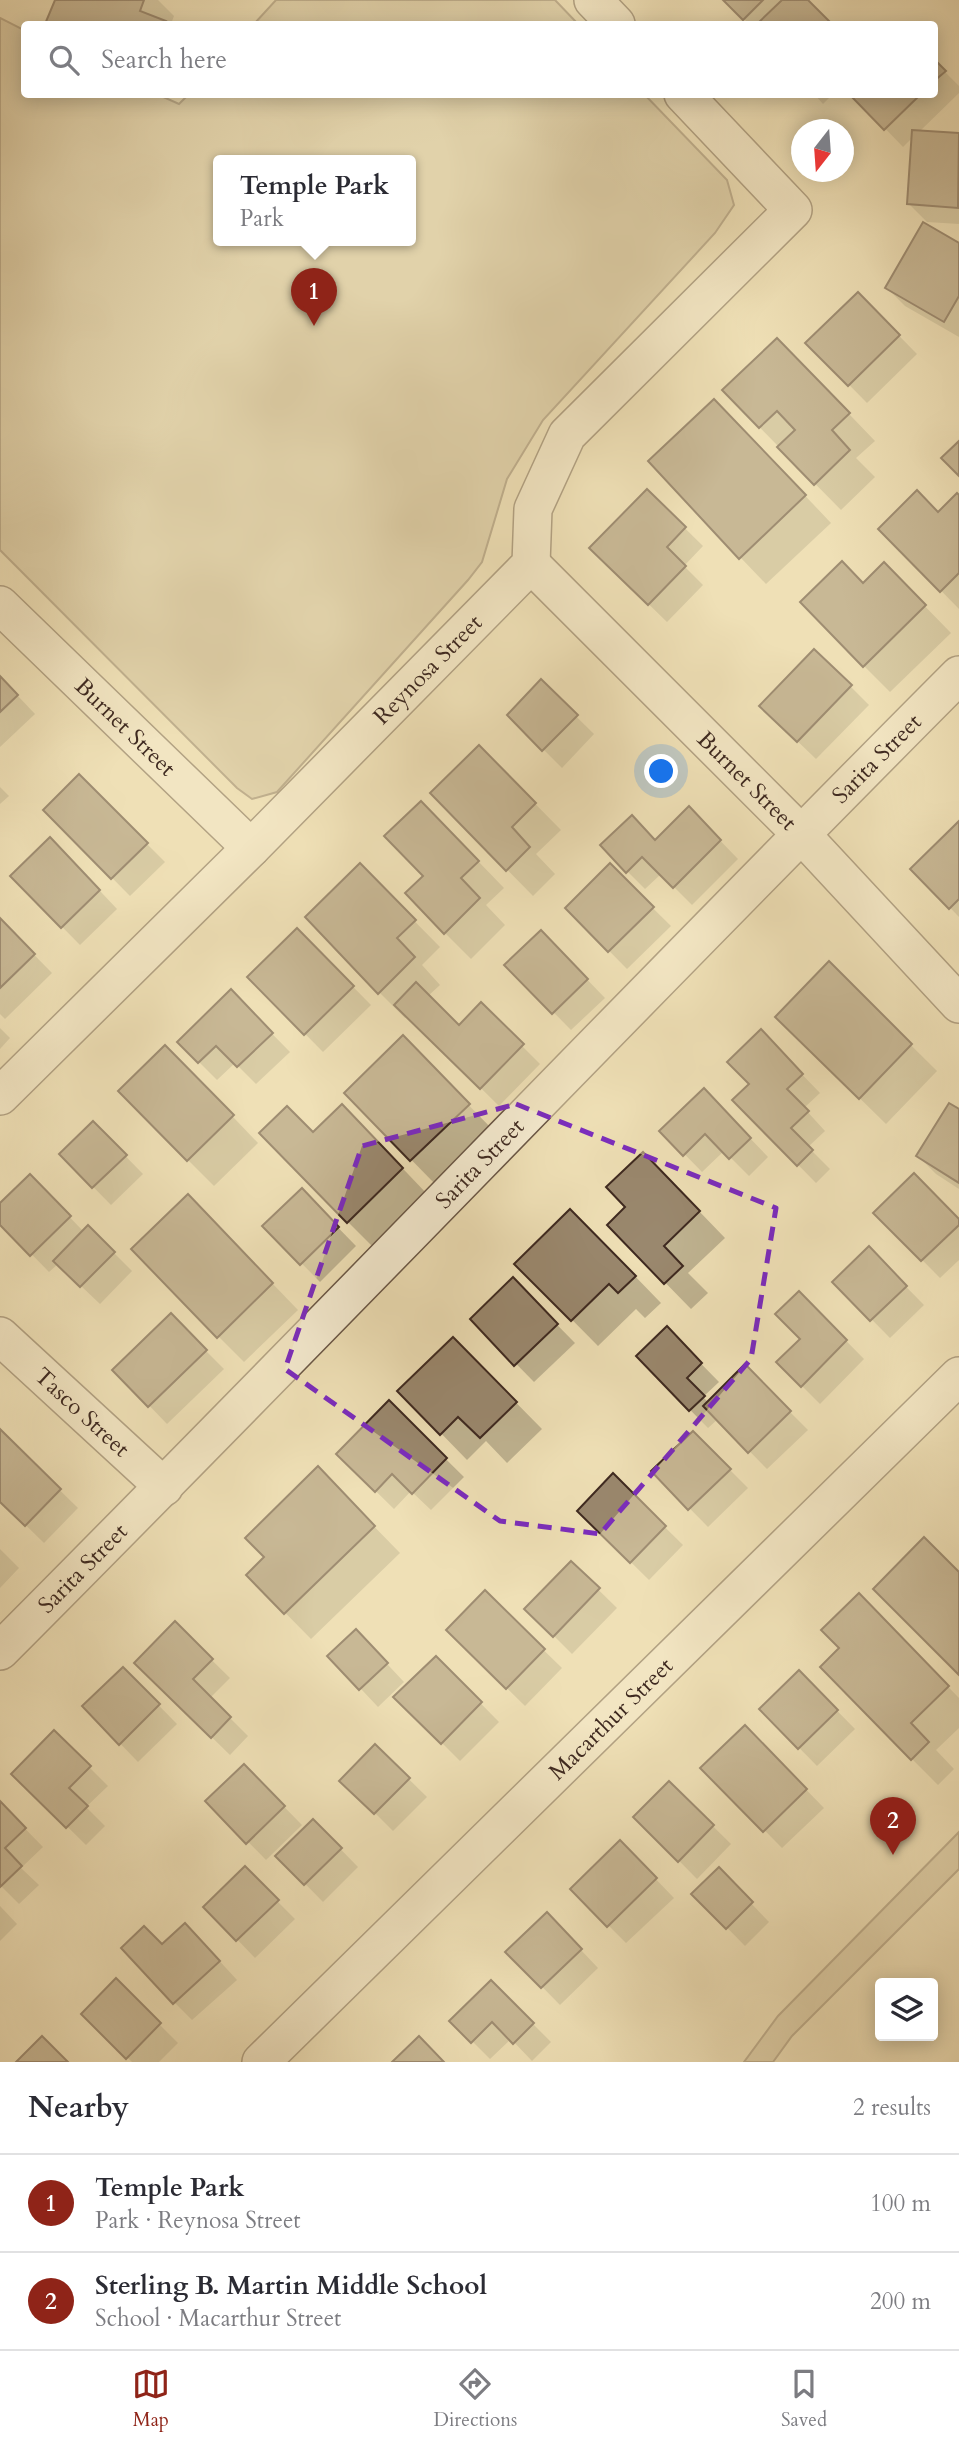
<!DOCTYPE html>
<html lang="en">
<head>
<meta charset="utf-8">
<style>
	body { margin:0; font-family:Cardo,serif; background:#f2f2f3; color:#2b2b33 }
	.controls { position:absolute; right:21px; bottom:21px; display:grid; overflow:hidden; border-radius:7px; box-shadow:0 4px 18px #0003 }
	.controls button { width:63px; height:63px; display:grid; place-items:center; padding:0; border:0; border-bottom:2px solid #e1e1e2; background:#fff; color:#2b2b33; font:35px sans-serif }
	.compass { position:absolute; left:791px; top:119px; width:63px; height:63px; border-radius:50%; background:#fff; box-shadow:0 4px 18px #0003; rotate:197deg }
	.you { position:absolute; left:662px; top:772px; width:24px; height:24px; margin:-18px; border:5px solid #fff; border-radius:50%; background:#1a73e8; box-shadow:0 0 0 10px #1a73e833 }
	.badge { display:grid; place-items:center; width:46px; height:46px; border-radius:50%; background:#8f2418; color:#fff; font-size:23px; font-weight:700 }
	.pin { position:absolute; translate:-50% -58px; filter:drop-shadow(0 2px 4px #0008) }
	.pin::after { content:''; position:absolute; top:37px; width:24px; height:21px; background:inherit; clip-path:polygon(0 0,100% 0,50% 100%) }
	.popup { position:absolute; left:213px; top:155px; width:203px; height:91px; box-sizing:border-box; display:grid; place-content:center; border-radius:7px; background:#fff; filter:drop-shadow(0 2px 5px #0005); font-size:23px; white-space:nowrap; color:#7c7c81 }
	.popup b { font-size:26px; color:#2b2b33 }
	.popup::after { content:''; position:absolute; left:50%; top:100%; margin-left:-14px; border:14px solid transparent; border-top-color:#fff }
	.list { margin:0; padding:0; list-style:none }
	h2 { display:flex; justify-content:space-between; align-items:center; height:91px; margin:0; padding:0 28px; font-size:30px }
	h2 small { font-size:23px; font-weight:400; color:#7c7c81 }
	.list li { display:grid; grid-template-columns:46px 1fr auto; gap:21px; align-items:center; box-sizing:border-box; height:98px; padding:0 28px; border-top:2px solid #e1e1e2 }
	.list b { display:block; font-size:26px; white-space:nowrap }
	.list p { margin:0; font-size:23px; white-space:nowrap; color:#7c7c81 }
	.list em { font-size:23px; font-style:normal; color:#7c7c81 }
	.icon { flex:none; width:38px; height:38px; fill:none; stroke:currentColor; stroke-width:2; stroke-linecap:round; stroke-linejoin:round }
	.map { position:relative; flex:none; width:959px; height:2062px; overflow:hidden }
	.search { position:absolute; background:#fff; box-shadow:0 4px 18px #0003; left:21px; right:21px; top:21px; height:77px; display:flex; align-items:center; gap:18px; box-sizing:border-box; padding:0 24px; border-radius:7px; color:#7c7c81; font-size:26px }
	.sheet { height:287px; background:#fff }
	nav { display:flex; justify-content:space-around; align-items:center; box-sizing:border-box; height:98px; border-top:2px solid #e1e1e2; background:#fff; font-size:19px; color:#7c7c81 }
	nav a { display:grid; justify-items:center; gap:4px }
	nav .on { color:#8f2418 }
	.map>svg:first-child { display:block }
</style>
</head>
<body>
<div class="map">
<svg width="959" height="2062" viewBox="0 0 959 2062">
	<rect width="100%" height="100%" fill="#efe0b6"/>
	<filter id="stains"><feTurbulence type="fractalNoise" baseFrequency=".00286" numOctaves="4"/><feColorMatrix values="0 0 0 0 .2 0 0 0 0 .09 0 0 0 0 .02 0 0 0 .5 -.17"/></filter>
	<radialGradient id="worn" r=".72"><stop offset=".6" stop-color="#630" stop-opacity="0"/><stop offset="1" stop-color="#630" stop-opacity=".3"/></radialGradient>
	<g fill="#d1c19c" stroke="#88755e" stroke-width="2" fill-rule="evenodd">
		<path d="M276 0H555L578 24H254Z"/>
		<path d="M0 18 24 30V94L159 95 179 104 189 94 645 95 727 180 734 205 715 233 543 420 507 479 482 562 468 580 277 792 252 799 237 788 0 550ZM218 160H410V240H218Z"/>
		<path d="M959 1832V1869L792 2036 773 2062H744L778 2016Z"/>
	</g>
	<g fill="#0003">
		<path d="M57 0H158L174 16 171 24H47Z"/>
		<path d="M725 0H806L830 24H749Z"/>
		<path d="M934 61 959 86V93L919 132 959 135V224L927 222 909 204 913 137 903 147 852 94H934Z"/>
		<path d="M814 94H833L823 104Z"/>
		<path d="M959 245V337L905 306 887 288Z"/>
		<path d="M858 294 917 354 867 403 808 343Z"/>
		<path d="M803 366 875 441 856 458 875 477 841 510 724 391Z"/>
		<path d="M740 427 831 523 766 584 740 557Z"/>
		<path d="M647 491 703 546 684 566 703 585 667 622 591 548Z"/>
		<path d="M959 497V609L881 529 938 514Z"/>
		<path d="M863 585 910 591 951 633 890 692 864 666Z"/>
		<path d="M815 651 869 705 816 759 761 706Z"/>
		<path d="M0 677 35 714 0 747Z"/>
		<path d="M541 682 594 734 562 768 509 715Z"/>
		<path d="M479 747 561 830 536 854 555 874 533 896 432 793Z"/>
		<path d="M79 776 165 862 130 896 45 810Z"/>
		<path d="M0 787 9 796 0 804Z"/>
		<path d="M959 824V917L913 869Z"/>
		<path d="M707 827 738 859 692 905 661 874 645 889 627 871 656 842Z"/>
		<path d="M447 829 504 888 486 905 505 925 471 959 445 933 426 876Z"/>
		<path d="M68 857 117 909 80 945 12 876Z"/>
		<path d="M360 866 440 947 422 965 440 985 428 996 459 1027 481 1005 540 1064 499 1106 408 1016 405 1018 379 992Z"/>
		<path d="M610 866 671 926 627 969 567 908Z"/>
		<path d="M0 920 52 973 5 1019 0 1014Z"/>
		<path d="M297 930 371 1005 323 1052 249 977Z"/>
		<path d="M541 932 605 998 571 1030 507 965Z"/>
		<path d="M829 964 937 1071 886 1124 777 1017Z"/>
		<path d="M231 992 290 1052 256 1084 235 1063 217 1080 179 1042Z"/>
		<path d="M0 1028 10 1038 0 1049Z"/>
		<path d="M761 1032 820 1093 804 1108 825 1131 808 1147 830 1169 816 1183 734 1100 751 1084Z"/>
		<path d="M403 1038 494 1131 437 1186 346 1093Z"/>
		<path d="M191 1073 258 1143 214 1186 188 1160Z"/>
		<path d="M722 1109 768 1157 749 1176 724 1151 702 1172 662 1131Z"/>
		<path d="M959 1111V1189L936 1174 918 1156Z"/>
		<path d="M93 1123 143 1174 111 1205 61 1154Z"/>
		<path d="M368 1132 428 1195 374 1248 348 1222 313 1135Z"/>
		<path d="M30 1176 84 1232 88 1227 132 1271 100 1304 58 1264 49 1272 0 1222V1205Z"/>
		<path d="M669 1180 725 1238 688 1273 708 1293 691 1309 609 1225Z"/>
		<path d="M319 1208 356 1246 320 1282 265 1226Z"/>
		<path d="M876 1213 959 1221V1260L940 1278Z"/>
		<path d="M214 1223 298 1310 244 1362 218 1336Z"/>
		<path d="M597 1237 661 1303 645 1318 636 1309 598 1346 517 1264Z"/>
		<path d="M869 1249 924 1305 890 1338 835 1282Z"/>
		<path d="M513 1280 575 1343 534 1382 472 1319Z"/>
		<path d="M799 1293 864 1359 820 1404 778 1362 802 1339Z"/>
		<path d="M171 1316 224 1369 167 1424 115 1370Z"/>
		<path d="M667 1329 719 1382 703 1397 708 1402 745 1367 808 1430 767 1469 718 1419 708 1428 638 1357Z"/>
		<path d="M479 1365 542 1429 507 1463 486 1441 467 1460 400 1391Z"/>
		<path d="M389 1403 464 1477 431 1510 411 1491 394 1509 338 1454Z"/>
		<path d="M0 1432 78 1508 44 1543 0 1500Z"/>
		<path d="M693 1433 748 1488 708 1527 653 1471Z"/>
		<path d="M318 1469 400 1553 311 1639 248 1575 267 1557Z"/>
		<path d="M613 1476 683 1545 649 1580 579 1511Z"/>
		<path d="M0 1549 19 1568 0 1588Z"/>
		<path d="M571 1563 617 1608 572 1654 527 1609Z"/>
		<path d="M485 1593 562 1668 525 1706 448 1630Z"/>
		<path d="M885 1622 959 1698V1728L936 1750 954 1769 938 1785 912 1759Z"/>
		<path d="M175 1624 230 1678 210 1698 248 1736 230 1755 136 1663Z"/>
		<path d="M374 1650 404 1682 378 1707 330 1656Z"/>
		<path d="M436 1658 499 1722 460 1761 396 1697Z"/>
		<path d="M123 1669 177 1724 138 1762 84 1706Z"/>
		<path d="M799 1672 855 1729 817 1766 761 1709Z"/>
		<path d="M745 1727 824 1808 782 1848 703 1768Z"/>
		<path d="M54 1732 108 1786 86 1807 105 1826 86 1845 14 1774Z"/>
		<path d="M375 1746 427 1797 393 1831 342 1780Z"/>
		<path d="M244 1766 302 1825 266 1860 208 1801Z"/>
		<path d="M669 1783 731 1844 697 1879 636 1817Z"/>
		<path d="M0 1803 43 1847 21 1868 39 1885 19 1904 0 1885Z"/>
		<path d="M313 1821 358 1867 323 1902 278 1856Z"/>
		<path d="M620 1842 674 1898 626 1943 572 1889Z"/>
		<path d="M245 1869 295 1919 255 1958 206 1907Z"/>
		<path d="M719 1870 769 1922 745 1946 694 1894Z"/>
		<path d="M0 1906 17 1924 0 1941Z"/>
		<path d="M564 1932 598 1968 560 2005 508 1952Z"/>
		<path d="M203 1943 237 1980 192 2020 175 2003 162 1946Z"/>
		<path d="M116 1981 178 2043 159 2062H132L83 2014Z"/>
		<path d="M491 1982 551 2042 532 2061 511 2039 490 2059 452 2021Z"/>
	</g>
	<g fill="#9a886e" stroke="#3e2920" stroke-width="2">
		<path d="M55 0H144L140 11 166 21 164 24H45Z"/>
		<path d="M723 0H763L743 20Z"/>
		<path d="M782 0H808L832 24H757Z"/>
		<path d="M934 59 946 71 934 81Z"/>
		<path d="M849 94H921L884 130Z"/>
		<path d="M912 130 959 133 958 208 907 204Z"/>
		<path d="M923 222 959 243V296L944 322 885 288Z"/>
		<path d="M858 292 900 335 848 386 805 343Z"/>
		<path d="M777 338 850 413 832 430 850 450 814 485 777 447 795 430 777 411 759 428 722 390Z"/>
		<path d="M714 399 806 495 739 559 648 461Z"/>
		<path d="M959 441V476L941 458Z"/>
		<path d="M647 489 686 527 667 547 686 566 648 605 589 548Z"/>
		<path d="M917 490 938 512 957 493 959 495V573L940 592 878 529Z"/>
		<path d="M842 561 863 583 884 562 926 605 863 667 800 602Z"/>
		<path d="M814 649 852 685 797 742 759 706Z"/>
		<path d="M0 676 18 695 0 712Z"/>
		<path d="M541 679 578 715 542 751 507 715Z"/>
		<path d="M479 745 536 803 512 827 530 847 506 871 430 793Z"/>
		<path d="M79 774 148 843 111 879 43 810Z"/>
		<path d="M421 801 479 861 461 878 480 898 444 934 405 893 423 876 384 836Z"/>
		<path d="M689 806 721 840 673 888 642 857 626 873 600 845 632 815 655 840Z"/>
		<path d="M959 821V899L949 909 910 869Z"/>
		<path d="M50 837 100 890 61 928 10 876Z"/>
		<path d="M360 863 416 920 397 938 415 957 378 994 305 917Z"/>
		<path d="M610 863 654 907 608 952 565 908Z"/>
		<path d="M0 918 35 954 0 988Z"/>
		<path d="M297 928 354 986 304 1035 247 977Z"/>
		<path d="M541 930 588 979 552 1014 504 965Z"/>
		<path d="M829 961 912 1044 859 1099 775 1017Z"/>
		<path d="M416 982 459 1025 481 1002 524 1044 480 1089 394 1005Z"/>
		<path d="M231 989 273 1033 237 1067 216 1046 198 1063 177 1042Z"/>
		<path d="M761 1029 803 1074 787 1089 809 1111 791 1128 813 1150 797 1166 732 1100 749 1084 727 1062Z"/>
		<path d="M403 1035 470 1104 410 1161 344 1093Z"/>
		<path d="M165 1045 234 1115 187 1161 118 1091Z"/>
		<path d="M704 1088 751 1138 729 1159 705 1134 683 1156 659 1131Z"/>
		<path d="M949 1103 959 1109V1183L916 1156Z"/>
		<path d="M342 1104 403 1168 347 1223 259 1133 287 1106 313 1132Z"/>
		<path d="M93 1121 127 1155 92 1188 59 1154Z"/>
		<path d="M643 1152 700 1211 664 1246 683 1266 664 1284 607 1225 625 1207 606 1187Z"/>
		<path d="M914 1173 959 1219V1225L921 1261 873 1213Z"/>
		<path d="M30 1174 71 1216 30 1256 0 1225V1203Z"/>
		<path d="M302 1188 339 1227 300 1265 262 1226Z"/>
		<path d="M188 1194 273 1283 217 1338 131 1249Z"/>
		<path d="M570 1209 636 1276 618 1293 609 1284 571 1321 514 1264Z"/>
		<path d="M88 1225 115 1252 80 1287 53 1261Z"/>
		<path d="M869 1246 907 1286 870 1321 832 1282Z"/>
		<path d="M513 1277 558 1324 514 1366 470 1319Z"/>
		<path d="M799 1291 847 1340 801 1387 776 1362 800 1339 775 1314Z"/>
		<path d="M171 1313 207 1350 148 1407 112 1370Z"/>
		<path d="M667 1326 702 1363 687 1378 705 1396 689 1411 636 1356Z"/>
		<path d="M453 1337 517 1402 480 1438 458 1417 440 1435 397 1391Z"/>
		<path d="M745 1364 791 1411 748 1453 703 1406Z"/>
		<path d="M389 1400 447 1458 412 1494 392 1474 375 1492 336 1454Z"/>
		<path d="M0 1429 61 1489 25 1526 0 1502Z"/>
		<path d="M693 1431 731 1469 688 1510 651 1471Z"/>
		<path d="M318 1466 375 1526 284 1614 246 1575 264 1557 245 1538Z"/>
		<path d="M613 1473 666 1526 630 1563 577 1511Z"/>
		<path d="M924 1537 959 1572V1675L873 1589Z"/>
		<path d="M571 1561 600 1588 553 1637 524 1609Z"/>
		<path d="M485 1590 545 1649 506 1689 446 1630Z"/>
		<path d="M859 1593 949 1686 911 1723 929 1742 911 1760 820 1667 839 1648 821 1630Z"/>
		<path d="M175 1621 213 1659 193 1679 231 1717 211 1738 134 1663Z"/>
		<path d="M356 1629 388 1663 359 1690 327 1656Z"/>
		<path d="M436 1656 482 1702 441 1744 393 1697Z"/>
		<path d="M123 1667 160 1704 119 1745 82 1706Z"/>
		<path d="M799 1670 838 1710 798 1749 759 1709Z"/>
		<path d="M745 1725 807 1789 763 1832 700 1768Z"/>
		<path d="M54 1730 91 1766 69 1788 88 1806 66 1828 11 1774Z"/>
		<path d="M375 1744 410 1778 374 1814 339 1781Z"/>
		<path d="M244 1764 285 1806 246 1844 205 1801Z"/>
		<path d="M669 1781 714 1825 678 1862 633 1817Z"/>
		<path d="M0 1801 26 1828 5 1848 22 1866 0 1887Z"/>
		<path d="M313 1819 342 1848 304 1885 275 1856Z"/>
		<path d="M620 1840 657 1878 607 1927 570 1889Z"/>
		<path d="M245 1866 279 1900 236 1941 203 1907Z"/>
		<path d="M719 1867 753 1902 726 1929 691 1894Z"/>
		<path d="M547 1912 582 1949 541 1988 505 1952Z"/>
		<path d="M185 1923 220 1961 173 2004 121 1948 144 1926 162 1944Z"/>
		<path d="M116 1978 161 2023 126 2059 81 2014Z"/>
		<path d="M491 1980 534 2023 513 2044 492 2022 471 2043 449 2021Z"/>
		<path d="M42 2036 68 2062H16Z"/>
		<path d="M419 2036 444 2062H392Z"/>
	</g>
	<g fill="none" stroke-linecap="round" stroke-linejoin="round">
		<g stroke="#6a5746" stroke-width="40">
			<g id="minor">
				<path d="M593 0 616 24"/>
				<path id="s1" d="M531 564 801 834 959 1004"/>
				<path id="s2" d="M0 605 251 848"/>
				<path id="s3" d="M0 1096 251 848 531 564 533 509 567 435 793 210 683 94"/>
				<path id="s4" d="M0 1336 164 1487"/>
				<path id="s5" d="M0 1651C322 1328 637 998 959 675"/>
				<path id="s6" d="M261 2062 959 1376"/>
			</g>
		</g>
		<use href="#minor" stroke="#f5ebd0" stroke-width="37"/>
	</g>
	<path d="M0 0H959V2062H0ZM516 1104 776 1208 751 1359 600 1534 500 1521 285 1369 362 1146Z" fill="#efe0b6" fill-opacity=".55" fill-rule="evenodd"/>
	<path fill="none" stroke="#7b2cbf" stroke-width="5" stroke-dasharray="14 9" stroke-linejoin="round" d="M516 1104 776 1208 751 1359 600 1534 500 1521 285 1369 362 1146Z"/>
	<g text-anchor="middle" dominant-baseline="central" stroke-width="5" stroke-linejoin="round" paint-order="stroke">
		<g font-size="23" fill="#3e2920" stroke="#f5ebd0">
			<text stroke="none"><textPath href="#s3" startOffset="604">Reynosa Street</textPath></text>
			<text stroke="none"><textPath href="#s2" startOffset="175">Burnet Street</textPath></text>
			<text stroke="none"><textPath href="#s5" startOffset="1251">Sarita Street</textPath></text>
			<text stroke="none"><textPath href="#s1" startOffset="306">Burnet Street</textPath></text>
			<text stroke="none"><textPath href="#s5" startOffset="684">Sarita Street</textPath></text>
			<text stroke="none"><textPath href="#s4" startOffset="112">Tasco Street</textPath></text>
			<text stroke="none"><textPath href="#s5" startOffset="117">Sarita Street</textPath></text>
			<text stroke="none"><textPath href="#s6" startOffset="490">Macarthur Street</textPath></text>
		</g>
	</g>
	<rect width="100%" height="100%" filter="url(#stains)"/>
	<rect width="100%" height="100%" fill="url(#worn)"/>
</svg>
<div class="controls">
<button><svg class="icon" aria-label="layers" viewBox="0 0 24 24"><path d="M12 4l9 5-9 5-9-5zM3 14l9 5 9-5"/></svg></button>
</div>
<svg class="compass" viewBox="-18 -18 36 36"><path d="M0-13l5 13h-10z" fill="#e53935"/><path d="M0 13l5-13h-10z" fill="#7c7c81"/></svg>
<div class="you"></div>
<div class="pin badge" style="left:314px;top:326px">1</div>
<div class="popup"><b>Temple Park</b>Park</div>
<div class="pin badge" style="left:893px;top:1855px">2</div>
<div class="search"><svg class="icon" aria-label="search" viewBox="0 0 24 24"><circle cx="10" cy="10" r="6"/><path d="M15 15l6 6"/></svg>Search here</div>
</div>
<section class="sheet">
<h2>Nearby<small>2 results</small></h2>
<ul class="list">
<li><span class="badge">1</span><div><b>Temple Park</b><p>Park · Reynosa Street</p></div><em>100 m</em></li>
<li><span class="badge">2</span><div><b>Sterling B. Martin Middle School</b><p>School · Macarthur Street</p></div><em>200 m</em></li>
</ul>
</section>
<nav>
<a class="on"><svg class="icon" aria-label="map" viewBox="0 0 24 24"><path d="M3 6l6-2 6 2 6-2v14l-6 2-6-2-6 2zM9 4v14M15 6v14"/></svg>Map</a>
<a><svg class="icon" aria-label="directions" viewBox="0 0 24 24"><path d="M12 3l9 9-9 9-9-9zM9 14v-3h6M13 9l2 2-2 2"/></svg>Directions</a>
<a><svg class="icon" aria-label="saved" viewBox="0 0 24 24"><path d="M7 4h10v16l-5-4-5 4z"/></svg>Saved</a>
</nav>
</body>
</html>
